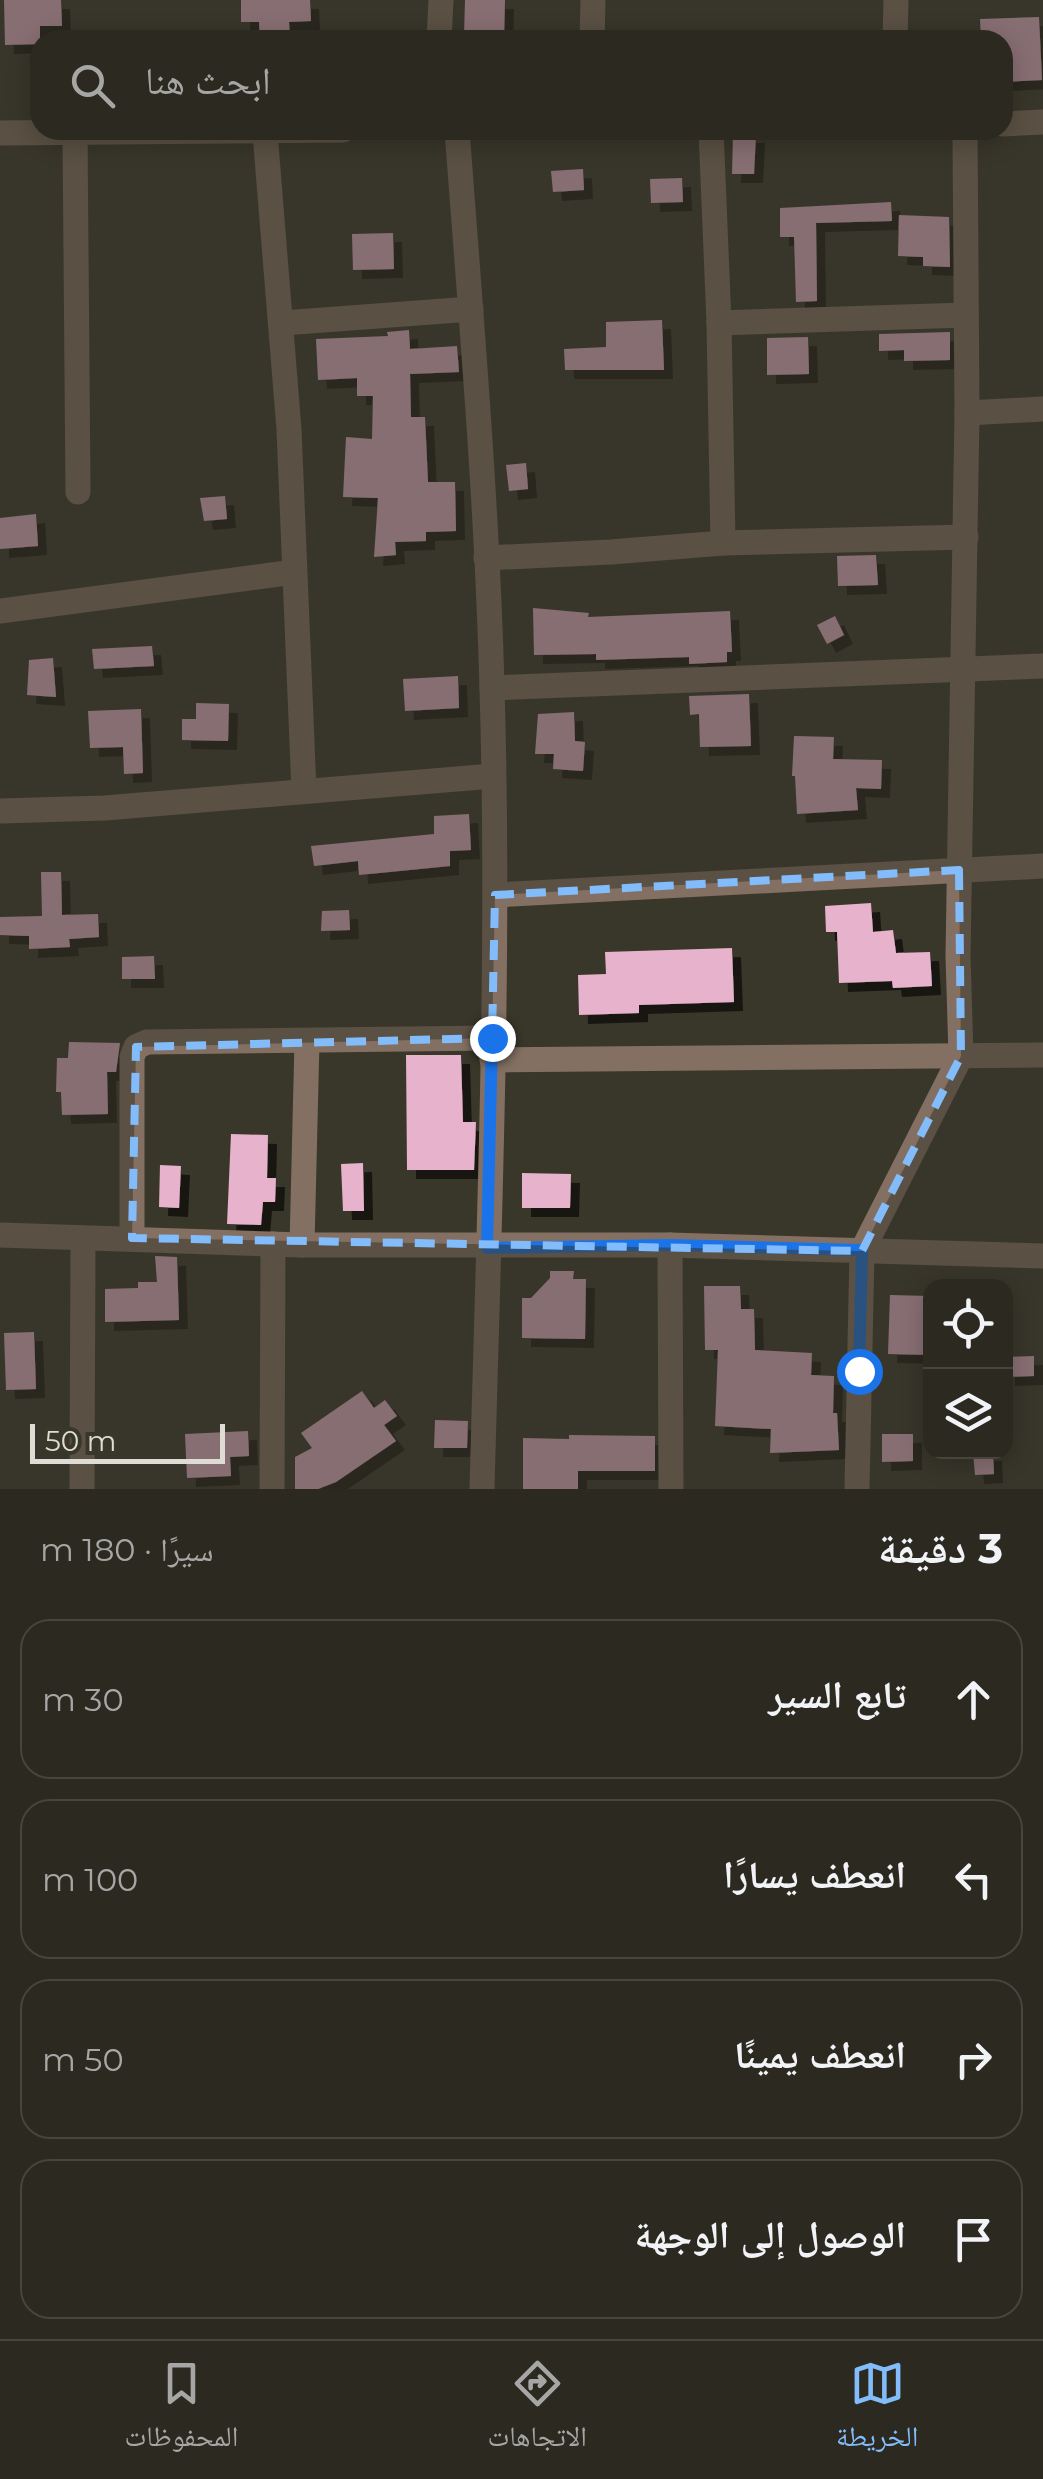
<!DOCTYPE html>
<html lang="ar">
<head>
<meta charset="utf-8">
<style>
	body { margin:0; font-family:Montserrat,"Noto Naskh Arabic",sans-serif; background:#37352d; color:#f1f3f6; direction:rtl }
	.controls { position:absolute; right:30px; bottom:30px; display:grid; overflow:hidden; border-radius:20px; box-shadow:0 5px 25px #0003 }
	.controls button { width:90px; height:90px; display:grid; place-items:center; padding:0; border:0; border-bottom:2px solid #47453e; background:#2b2920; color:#f1f3f6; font:50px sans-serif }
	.scale { position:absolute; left:30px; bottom:25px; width:195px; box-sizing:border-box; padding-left:10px; border:5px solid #dedcd4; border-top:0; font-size:28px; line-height:35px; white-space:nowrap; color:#dedcd4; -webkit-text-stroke:8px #39372a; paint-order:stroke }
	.stop { position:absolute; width:30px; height:30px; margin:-22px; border:8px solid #1a73e8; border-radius:50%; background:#fff }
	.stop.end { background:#1a73e8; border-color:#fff; box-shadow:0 2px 10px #0008 }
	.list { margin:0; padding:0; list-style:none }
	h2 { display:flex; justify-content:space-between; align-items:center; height:130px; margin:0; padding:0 40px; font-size:42px }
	h2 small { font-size:32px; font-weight:400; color:#a6a6a5 }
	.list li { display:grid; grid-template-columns:65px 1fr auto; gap:30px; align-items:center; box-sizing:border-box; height:160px; margin:0 20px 20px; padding:0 20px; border:2px solid #47453e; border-radius:30px }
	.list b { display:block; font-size:38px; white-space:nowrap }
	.list em { font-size:32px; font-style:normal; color:#a6a6a5 }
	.icon { flex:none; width:55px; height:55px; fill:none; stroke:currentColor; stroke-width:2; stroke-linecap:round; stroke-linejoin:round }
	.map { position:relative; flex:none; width:1043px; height:1489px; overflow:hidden; direction:ltr }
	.search { position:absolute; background:#2b2920; box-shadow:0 5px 25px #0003; left:30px; right:30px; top:30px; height:110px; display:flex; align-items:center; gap:25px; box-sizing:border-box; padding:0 35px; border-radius:30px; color:#a6a6a5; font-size:38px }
	.sheet { height:850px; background:#2b2920 }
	nav { display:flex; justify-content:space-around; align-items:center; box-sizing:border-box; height:140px; border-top:2px solid #47453e; background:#2b2920; font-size:28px; color:#a6a6a5 }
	nav a { display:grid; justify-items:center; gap:5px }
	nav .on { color:#83bcfb }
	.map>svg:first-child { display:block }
</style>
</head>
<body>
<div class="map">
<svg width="1043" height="1489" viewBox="0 0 1043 1489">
	<defs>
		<filter id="shadow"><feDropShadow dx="9" dy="9" stdDeviation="0" flood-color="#0009"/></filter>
	</defs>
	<rect width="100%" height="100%" fill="#39372a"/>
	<g fill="#e7b2cb" filter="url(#shadow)">
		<path d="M4 0H61L62 26H40V44L5 45Z"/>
		<path d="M241 0H310L311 21 289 22 290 40H260L259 22H241Z"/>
		<path d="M465 0H505L504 38 464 36Z"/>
		<path d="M1039 17 1042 80 1003 82V40H981L980 19Z"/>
		<path d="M733 134H756L754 174H732Z"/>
		<path d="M583 169 584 190 553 192 551 171Z"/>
		<path d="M682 178 683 202 651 203 650 179Z"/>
		<path d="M891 202 892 221 816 223 817 301 796 302 794 237H780V208Z"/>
		<path d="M899 215 949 217 950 267 923 266V257L898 256Z"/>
		<path d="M393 233 394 269 353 270 352 234Z"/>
		<path d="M662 320 664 370H565L564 349 606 347V322Z"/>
		<path d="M409 330 410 349 457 346 459 372 410 374 411 417H425L428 482H455L456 531 426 532V541L395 542 396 555 374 557 378 498 343 497 346 437 372 439 373 396H357V378L318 380 316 339 388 336 387 332Z"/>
		<path d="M950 332V360L904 361V350L879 351V334Z"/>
		<path d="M808 337 809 374 767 375V338Z"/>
		<path d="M526 463 528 489 509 491 506 465Z"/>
		<path d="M225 496 227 519 204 521 200 498Z"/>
		<path d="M36 514 38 546 0 549V518Z"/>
		<path d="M876 555 878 585 838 586 837 556Z"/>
		<path d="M533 608 589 613 588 617 730 611 732 652H727V662L689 664V657L596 660V654L534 655Z"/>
		<path d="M835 616 844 635 827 644 817 625Z"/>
		<path d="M152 646 154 666 94 669 92 649Z"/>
		<path d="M53 658 56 697 27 695 29 660Z"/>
		<path d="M458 676 459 708 405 711 403 679Z"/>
		<path d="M749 694 751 746 700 747 699 714 690 715 689 696Z"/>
		<path d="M196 703 229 704 228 741 182 740V719H196Z"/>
		<path d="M141 709 143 773 124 774 123 747 90 748 88 711Z"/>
		<path d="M574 712 575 741 585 742 583 771 553 769 554 754H535L538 714Z"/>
		<path d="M794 736 834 737 833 759 882 760 881 789 856 788 858 810 797 814 795 776H792Z"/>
		<path d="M469 814 471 850 450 851V866L359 875 358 861 314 866 311 846 434 834V816Z"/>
		<path d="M41 872H61L62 915 98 914 99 937 69 939 70 947 29 949V936L0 935V917L42 916Z"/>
		<path d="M871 903 873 932 893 930 896 953 930 952 932 986 893 988 892 981 839 983 837 932H826L825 906Z"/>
		<path d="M349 910 350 930 321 931 322 911Z"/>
		<path d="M732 948 734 1002 639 1005V1013L579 1015 578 975 606 974 605 952Z"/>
		<path d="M154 956 155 979H122V957Z"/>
		<path d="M69 1042 120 1043 116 1072H107L108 1114 62 1115 61 1092H56L57 1058H68Z"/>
		<path d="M406 1055H461L463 1122H476L474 1170H407Z"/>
		<path d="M231 1134 268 1135 267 1178H276L275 1202H263L261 1225 227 1224Z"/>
		<path d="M363 1163 364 1211H343L341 1164Z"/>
		<path d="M160 1165 181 1166 179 1208 159 1207Z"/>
		<path d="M522 1173 571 1174 570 1208H522Z"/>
		<path d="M155 1256 177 1257 179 1320 105 1322V1289L138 1288V1282H157Z"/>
		<path d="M550 1271H574L573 1279H586L585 1339 522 1338V1298H531L550 1278Z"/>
		<path d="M704 1286H740L741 1309H754L755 1350 812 1353 811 1375 834 1376 833 1413H837L839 1450 770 1453 771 1429 715 1426 718 1350H705Z"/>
		<path d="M890 1295 930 1296V1355L888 1354Z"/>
		<path d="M34 1332 36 1389 6 1390 4 1333Z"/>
		<path d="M1034 1356V1376L1006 1377V1357Z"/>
		<path d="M362 1391 374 1408 385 1400 397 1416 384 1425 396 1441 336 1482 318 1489H295V1457L312 1448 301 1433Z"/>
		<path d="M435 1420 468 1421 467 1448H434Z"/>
		<path d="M248 1431 249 1456 230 1457 231 1476 187 1478 185 1434Z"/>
		<path d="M882 1434H913V1461L882 1462Z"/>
		<path d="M569 1435 655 1436V1471H578V1489H523V1438L569 1439Z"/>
		<path d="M973 1452H993L994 1474 975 1475Z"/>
	</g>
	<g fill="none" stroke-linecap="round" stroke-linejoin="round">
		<g stroke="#837063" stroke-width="25">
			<path d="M439 40 441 0"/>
			<path d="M592 40 593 0"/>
			<path d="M895 40 896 0"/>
			<path d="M1003 124 1043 122"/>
			<path d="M457 130C471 316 487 502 492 688 500 955 489 1222 482 1489"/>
			<path d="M711 130 719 323 723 543"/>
			<path d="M0 133 343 130"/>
			<path d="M75 133 78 492"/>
			<path d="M265 133 289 429 304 791"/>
			<path d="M283 323 471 309"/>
			<path d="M719 323 966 315"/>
			<path d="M967 413 1043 409"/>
			<path d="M486 558 611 552 723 543 966 537"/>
			<path d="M0 611 294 572"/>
			<path d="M492 688 1043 666"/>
			<path d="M0 811 105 808 493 776"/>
			<path d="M495 895 1043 866"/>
			<path d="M492 1060 1043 1055"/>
			<path d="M0 1235 302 1245H670L1043 1256"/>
			<path d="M132 1238V1057L136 1047 147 1042 492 1038"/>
			<path d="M302 1245 307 1041"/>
			<path d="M670 1245 671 1489"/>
			<path d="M82 1489 83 1238"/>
			<path d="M272 1489 273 1244"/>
			<path d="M857 1489 862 1251 961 1056 958 956 967 413 965 130"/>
		</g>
	</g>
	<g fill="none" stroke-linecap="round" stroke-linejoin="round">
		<path stroke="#1a73e8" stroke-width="12" d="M492 1038 487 1248 670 1245 862 1250 859 1371"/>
	</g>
	<path d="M0 0H1043V1489H0ZM959 870 961 1056 862 1251 132 1238 136 1047 492 1038 495 895Z" fill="#39372a" fill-opacity=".55" fill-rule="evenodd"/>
	<path fill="none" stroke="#83bcfb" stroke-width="8" stroke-dasharray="20 12" stroke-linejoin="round" d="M959 870 961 1056 862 1251 132 1238 136 1047 492 1038 495 895Z"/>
</svg>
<div class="controls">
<button><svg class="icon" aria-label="locate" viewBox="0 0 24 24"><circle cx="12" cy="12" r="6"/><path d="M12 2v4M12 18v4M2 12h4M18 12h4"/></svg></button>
<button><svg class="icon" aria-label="layers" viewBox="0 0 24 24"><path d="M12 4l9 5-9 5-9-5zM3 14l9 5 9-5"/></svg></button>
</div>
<div class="scale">50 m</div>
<div class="stop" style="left:859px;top:1371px"></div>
<div class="stop end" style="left:492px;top:1038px"></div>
<div class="search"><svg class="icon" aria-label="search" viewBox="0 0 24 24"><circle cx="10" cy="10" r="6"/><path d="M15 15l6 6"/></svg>ابحث هنا</div>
</div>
<section class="sheet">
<h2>3 دقيقة<small>سيرًا · 180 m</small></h2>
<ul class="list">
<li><svg class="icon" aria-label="ahead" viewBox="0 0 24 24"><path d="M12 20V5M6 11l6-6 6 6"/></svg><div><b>تابع السير</b></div><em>30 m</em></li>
<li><svg class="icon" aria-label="left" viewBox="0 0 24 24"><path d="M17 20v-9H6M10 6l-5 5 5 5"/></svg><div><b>انعطف يسارًا</b></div><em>100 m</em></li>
<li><svg class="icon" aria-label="right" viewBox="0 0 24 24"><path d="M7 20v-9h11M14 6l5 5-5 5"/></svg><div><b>انعطف يمينًا</b></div><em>50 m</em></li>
<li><svg class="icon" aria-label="arrive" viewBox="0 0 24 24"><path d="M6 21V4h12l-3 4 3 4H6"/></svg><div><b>الوصول إلى الوجهة</b></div></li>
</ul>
</section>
<nav>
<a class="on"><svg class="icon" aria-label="map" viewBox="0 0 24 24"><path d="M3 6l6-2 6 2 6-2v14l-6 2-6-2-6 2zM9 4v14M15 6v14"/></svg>الخريطة</a>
<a><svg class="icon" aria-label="directions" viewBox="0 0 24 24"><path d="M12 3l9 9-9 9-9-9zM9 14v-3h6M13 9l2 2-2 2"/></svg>الاتجاهات</a>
<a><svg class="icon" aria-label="saved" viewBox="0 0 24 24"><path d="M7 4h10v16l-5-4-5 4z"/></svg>المحفوظات</a>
</nav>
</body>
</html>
